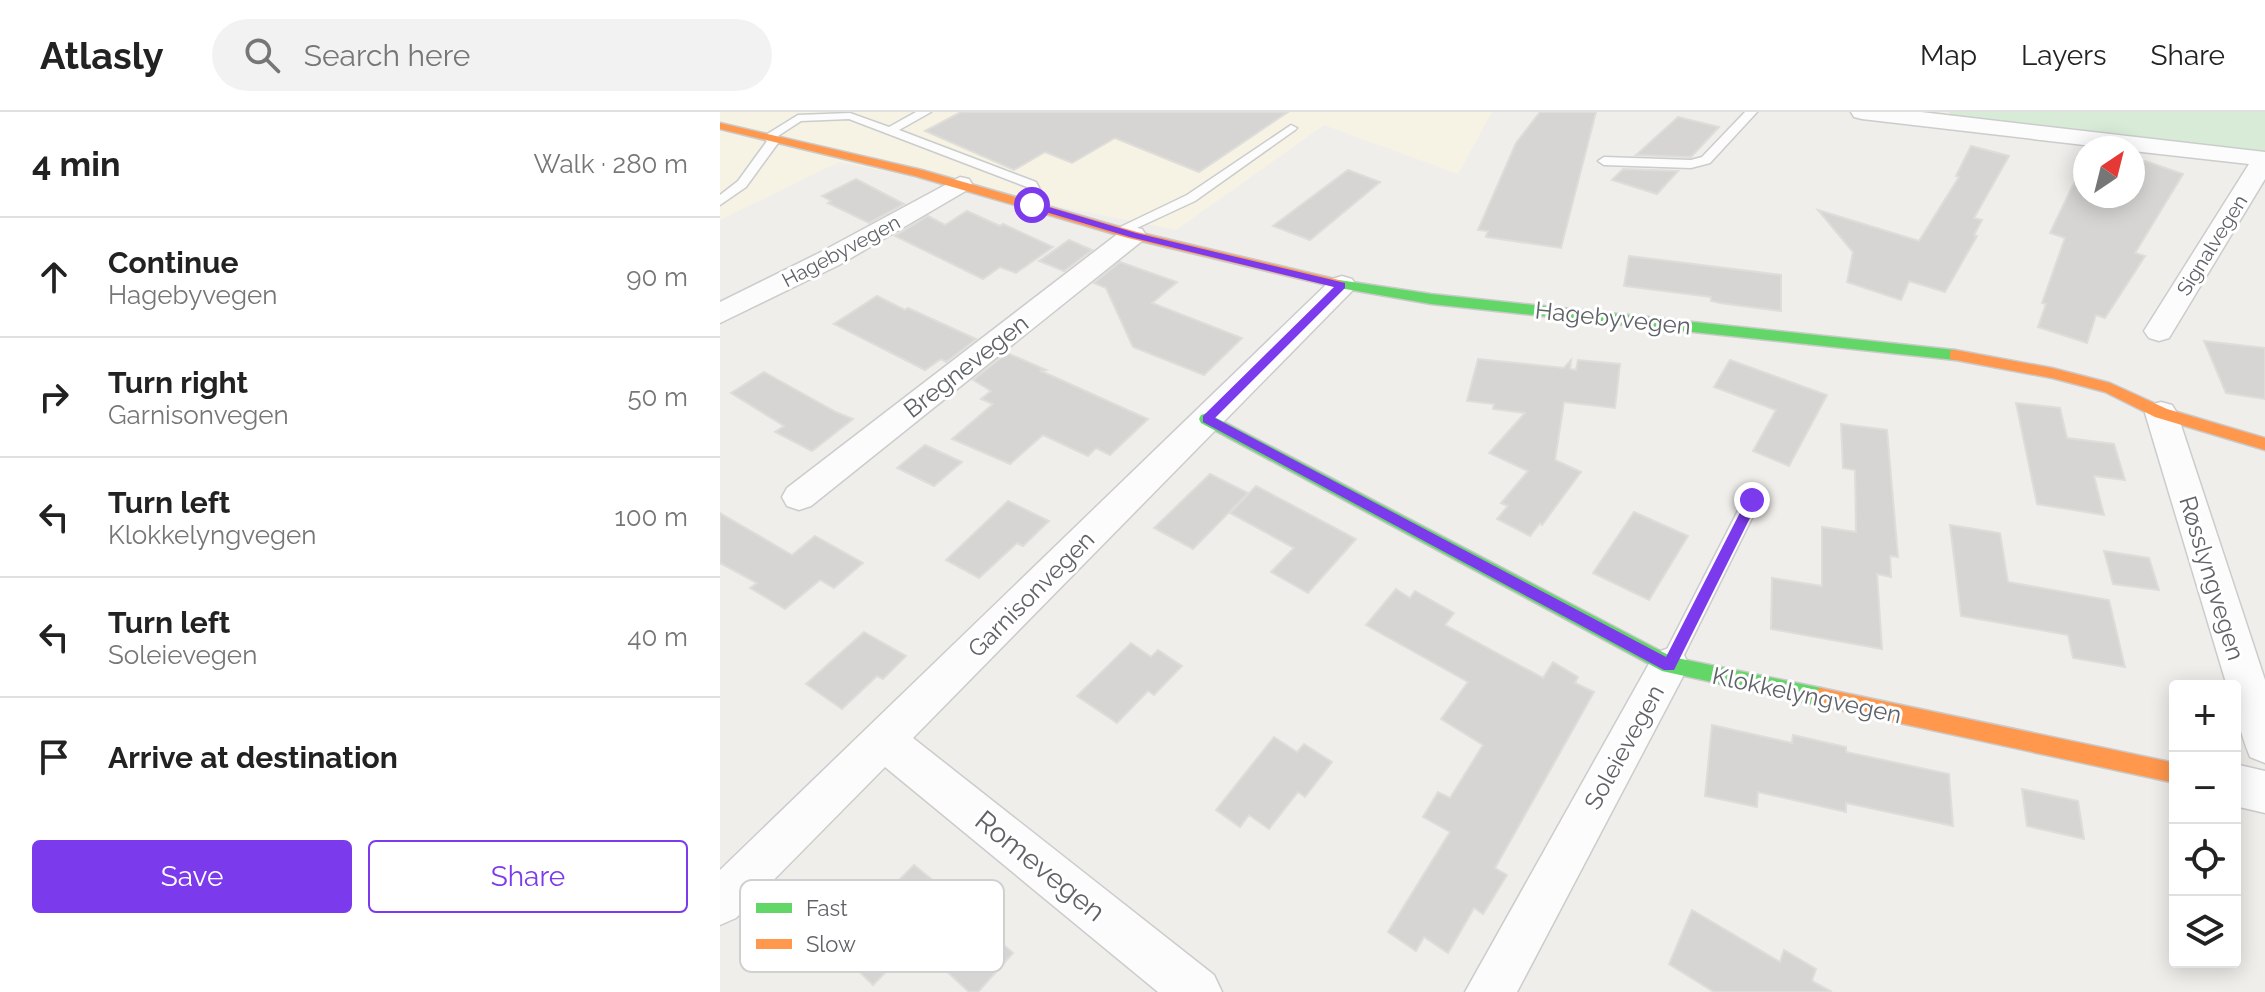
<!DOCTYPE html>
<html lang="en">
<head>
<meta charset="utf-8">
<style>
	body { margin:0; font-family:Raleway,sans-serif; background:#f2f2f2; color:#222 }
	.controls { position:absolute; right:24px; bottom:24px; display:grid; overflow:hidden; border-radius:8px; box-shadow:0 4px 20px #0003 }
	.controls button { width:72px; height:72px; display:grid; place-items:center; padding:0; border:0; border-bottom:2px solid #e0e0e0; background:#fff; color:#222; font:40px sans-serif }
	.compass { position:absolute; left:1353px; top:24px; width:72px; height:72px; border-radius:50%; background:#fff; box-shadow:0 4px 20px #0003; rotate:35deg }
	.stop { position:absolute; width:24px; height:24px; margin:-18px; border:6px solid #7c3aed; border-radius:50%; background:#fff }
	.stop.end { background:#7c3aed; border-color:#fff; box-shadow:0 2px 8px #0008 }
	.list { margin:0; padding:0; list-style:none }
	h2 { display:flex; justify-content:space-between; align-items:center; height:104px; margin:0; padding:0 32px; font-size:34px }
	h2 small { font-size:26px; font-weight:400; color:#767676 }
	.list li { display:grid; grid-template-columns:52px 1fr auto; gap:24px; align-items:center; box-sizing:border-box; height:120px; padding:0 32px; border-top:2px solid #e0e0e0 }
	.list b { display:block; font-size:30px; white-space:nowrap }
	.list p { margin:0; font-size:26px; white-space:nowrap; color:#767676 }
	.list em { font-size:26px; font-style:normal; color:#767676 }
	.actions { display:flex; gap:16px; padding:24px 32px }
	.actions a { flex:1; padding:18px 0; border:2px solid #7c3aed; border-radius:8px; text-align:center; font-size:28px; color:#7c3aed }
	.actions .main { background:#7c3aed; color:#fff }
	.icon { flex:none; width:44px; height:44px; fill:none; stroke:currentColor; stroke-width:2; stroke-linecap:round; stroke-linejoin:round }
	.map { position:relative; flex:none; width:1545px; height:880px; overflow:hidden }
	header { display:flex; align-items:center; gap:48px; box-sizing:border-box; height:112px; padding:0 40px; background:#fff; border-bottom:2px solid #e0e0e0 }
	header strong { font-size:38px }
	nav { display:flex; gap:44px; margin-inline-start:auto; font-size:28px }
	.search { width:560px; height:72px; background:#f2f2f2; display:flex; align-items:center; gap:20px; box-sizing:border-box; padding:0 28px; border-radius:44px; color:#767676; font-size:30px }
	main { display:flex }
	aside { flex:1; background:#fff }
	.map>svg:first-child { display:block }
</style>
</head>
<body>
<header>
<strong>Atlasly</strong>
<div class="search"><svg class="icon" aria-label="search" viewBox="0 0 24 24"><circle cx="10" cy="10" r="6"/><path d="M15 15l6 6"/></svg>Search here</div>
<nav><a>Map</a><a>Layers</a><a>Share</a></nav>
</header>
<main>
<aside>
<h2>4 min<small>Walk · 280 m</small></h2>
<ul class="list">
<li><svg class="icon" aria-label="ahead" viewBox="0 0 24 24"><path d="M12 20V5M6 11l6-6 6 6"/></svg><div><b>Continue</b><p>Hagebyvegen</p></div><em>90 m</em></li>
<li><svg class="icon" aria-label="right" viewBox="0 0 24 24"><path d="M7 20v-9h11M14 6l5 5-5 5"/></svg><div><b>Turn right</b><p>Garnisonvegen</p></div><em>50 m</em></li>
<li><svg class="icon" aria-label="left" viewBox="0 0 24 24"><path d="M17 20v-9H6M10 6l-5 5 5 5"/></svg><div><b>Turn left</b><p>Klokkelyngvegen</p></div><em>100 m</em></li>
<li><svg class="icon" aria-label="left" viewBox="0 0 24 24"><path d="M17 20v-9H6M10 6l-5 5 5 5"/></svg><div><b>Turn left</b><p>Soleievegen</p></div><em>40 m</em></li>
<li><svg class="icon" aria-label="arrive" viewBox="0 0 24 24"><path d="M6 21V4h12l-3 4 3 4H6"/></svg><div><b>Arrive at destination</b></div></li>
</ul>
<div class="actions"><a class="main">Save</a><a>Share</a></div>
</aside>
<div class="map">
<svg width="1545" height="880" viewBox="0 0 1545 880">
	<rect width="100%" height="100%" fill="#efeeea"/>
	<path fill="#f7f3e4" d="M0 0H772L738 62 604 13 456 118 119 50 0 108Z"/>
	<path fill="#d8ebd6" d="M1229 0H1545V47L1232 11Z"/>
	<g fill="#d6d5d3" stroke="#deddd9" stroke-width="2">
		<path d="M241 0H568L479 60 395 26 352 51 325 40 294 58 205 19Z"/>
		<path d="M820 0H876L841 136 766 125 768 119 758 118 796 31Z"/>
		<path d="M958 5 999 15 971 45 916 43Z"/>
		<path d="M1251 34 1289 44 1254 106 1262 108 1254 123 1257 124 1225 180 1189 169 1181 188 1127 170 1133 140 1098 98 1199 129 1239 65 1236 64Z"/>
		<path d="M1425 49 1463 62 1415 141 1425 144 1385 206 1376 203 1367 231 1318 215 1326 192 1322 191 1345 126 1330 121 1352 75 1359 64 1365 66V84H1413V67Z"/>
		<path d="M903 57 958 59 937 82 892 68Z"/>
		<path d="M628 58 660 70 590 128 553 114Z"/>
		<path d="M136 67 184 92 149 111 108 91 111 89 102 84Z"/>
		<path d="M247 99 280 114 283 112 333 135 296 161 280 155 263 167 175 124 208 104 225 113Z"/>
		<path d="M349 128 372 138 344 159 319 149Z"/>
		<path d="M909 144 1061 163V199L1000 191 991 189V185L904 174Z"/>
		<path d="M400 150 457 170 432 191 522 226 484 263 413 235 386 176 374 171Z"/>
		<path d="M157 184 185 198 188 196 256 227 226 250 221 247 205 258 114 212Z"/>
		<path d="M1484 229 1545 236V287L1506 281Z"/>
		<path d="M287 241 326 258 321 259 428 307 390 343 376 336 368 344 323 323 290 352 232 327 273 292 261 287 271 279 253 268Z"/>
		<path d="M758 247 844 256 851 248 850 257 856 258 858 248 900 252 895 296 844 290 835 348 861 360 822 413 820 411 810 424 777 407 788 394 781 391 808 359 769 341 805 301 773 297 774 292 747 289Z"/>
		<path d="M1010 248 1107 283 1069 354 1033 339 1056 298 994 275Z"/>
		<path d="M44 260 116 300 133 307 92 339 55 320 64 314 11 281Z"/>
		<path d="M1296 291 1340 296 1347 326 1394 332 1405 368 1374 364 1384 403 1317 392Z"/>
		<path d="M1121 312 1167 318 1178 445 1170 444 1171 465 1157 462 1162 537 1051 517 1052 466 1102 474V415L1136 420 1135 358 1123 356Z"/>
		<path d="M205 333 242 350 214 374 177 356Z"/>
		<path d="M490 362 528 381 473 437 434 416Z"/>
		<path d="M536 374 636 427 588 481 551 460 574 436 510 401Z"/>
		<path d="M288 389 329 409 303 434 297 431 259 466 226 448Z"/>
		<path d="M914 400 968 424 929 488 873 461Z"/>
		<path d="M0 401 72 443 95 424 143 451 114 476 100 468 65 497 30 476 37 471 0 451Z"/>
		<path d="M1230 413 1280 421 1288 470 1389 488 1405 555 1353 546 1348 523 1241 504Z"/>
		<path d="M1384 439 1429 446 1439 478 1393 472Z"/>
		<path d="M676 477 690 486 695 479 734 501 725 513 823 566 833 550 858 565 855 571 874 580 775 756 787 763 763 802 754 796 728 841 704 825 696 839 668 820 730 720 703 705 718 680 730 686 763 633 721 607 748 570 646 513Z"/>
		<path d="M144 520 186 544 163 567 157 564 122 597 86 572Z"/>
		<path d="M411 531 431 545 438 538 462 554 434 583 428 579 397 611 357 584Z"/>
		<path d="M992 613 1072 631 1073 623 1126 635V640L1229 662 1233 714 1126 691V700L1038 680 1037 695 985 684Z"/>
		<path d="M554 625 577 640 584 632 612 650 585 685 578 680 549 717 529 703 520 715 496 698Z"/>
		<path d="M1302 677 1358 689 1364 727 1307 714Z"/>
		<path d="M194 753 242 792 240 794 293 841 258 880H249L195 830 153 873 113 834Z"/>
		<path d="M972 798 1060 850 1064 838 1096 857 1092 869 1112 880H994L949 852Z"/>
	</g>
	<g fill="none" stroke-linecap="round" stroke-linejoin="round">
		<g stroke="#cbcccc" stroke-width="3">
			<g id="lane">
				<path d="M196 0H211L179 18 316 70 323 83 317 96 306 93 311 83 307 75 129 7 81 9 58 24 61 27 26 75 0 93V83L18 69 47 29 42 26 44 24 78 3 130 1 169 15Z"/>
				<path d="M1025 0H1037L990 51 971 56 884 53 878 49 884 45 971 48 982 45Z"/>
				<path d="M571 13 577 16 575 18 475 89 404 122 392 119 467 83Z"/>
				<path d="M1032 381 1041 388 956 559 949 562 942 559 939 553 942 547 1026 383Z"/>
			</g>
		</g>
		<g stroke="#cbcccc" stroke-width="3">
			<g id="street">
				<path d="M1131 0H1201L1545 40V67L1449 226 1439 229 1429 226 1424 219 1529 52 1413 39V36H1390L1142 7 1134 5Z"/>
				<path d="M240 65 249 67 252 72 249 77 119 153 0 211V190L99 141Z"/>
				<path d="M413 115 422 117 426 123 422 129 91 394 79 398 67 394 62 385 67 376 404 117Z"/>
				<path d="M622 164 632 167 636 173 632 179 193 626 494 863 502 880H438L165 655 16 806 0 813V758L612 167Z"/>
				<path d="M1441 290 1452 293 1457 301 1545 568V651L1530 645C1520 621 1515 600 1515 574H1507L1425 301 1430 293Z"/>
				<path d="M949 536 963 541 969 553 797 880H745L935 541Z"/>
				<path d="M1515 652 1545 659V701L1515 694Z"/>
			</g>
		</g>
		<g stroke="#cacacb" stroke-width="3">
			<g id="fast">
				<path d="M619 168 711 182 1235 238 1243 243 1235 248 711 192 614 175V169Z"/>
				<path d="M487 301 952 545 1101 576 1108 579 1111 585 1108 591 1101 594 942 559 481 311 479 307 481 303Z"/>
			</g>
		</g>
		<g stroke="#cacacb" stroke-width="3">
			<g id="slow">
				<path d="M0 11 202 58 417 120 619 168 626 172 619 176 408 126 195 64 0 17Z"/>
				<path d="M1235 238 1332 256 1390 271 1447 297 1545 326V338L1435 305 1385 280 1332 266 1230 247V239Z"/>
				<path d="M1101 576 1455 651V671L1101 594 1094 591 1091 585 1094 579Z"/>
			</g>
		</g>
		<use href="#lane" fill="#fdfcfc" fill-rule="evenodd"/>
		<use href="#street" fill="#fdfcfc" fill-rule="evenodd"/>
		<use href="#fast" fill="#63d668" fill-rule="evenodd"/>
		<use href="#slow" fill="#ff974d" fill-rule="evenodd"/>
	</g>
	<path fill="#7c3aed" d="M312 90 416 121 625 171V176L495 306 946 545 1028 385H1037L1039 388 954 558H944L483 310V304L614 175 410 125 309 95Z"/>
	<g text-anchor="middle" dominant-baseline="central" stroke-width="6" stroke-linejoin="round" paint-order="stroke">
		<g font-size="20" fill="#5f6368" stroke="#fff">
			<text transform="translate(1492 133) rotate(-58)">Signalvegen</text>
			<text transform="translate(121 139) rotate(-28)">Hagebyvegen</text>
		</g>
		<g font-size="24" fill="#5f6368" stroke="#fff">
			<text transform="translate(893 206) rotate(6)">Hagebyvegen</text>
			<text transform="translate(246 254) rotate(-38)">Bregnevegen</text>
			<text transform="translate(1492 466) rotate(73)">Røsslyngvegen</text>
			<text transform="translate(311 482) rotate(-45)">Garnisonvegen</text>
			<text transform="translate(1087 583) rotate(12)">Klokkelyngvegen</text>
			<text transform="translate(904 635) rotate(-61)">Soleievegen</text>
		</g>
		<g font-size="28" fill="#5f6368" stroke="#fff">
			<text transform="translate(320 754) rotate(39)">Romevegen</text>
		</g>
	</g>
	<rect x="20" y="768" width="264" height="92" rx="12" fill="#fff" stroke="#cfd0d2" stroke-width="2"/>
	<rect x="36" y="791" width="36" height="10" fill="#63d668"/>
	<rect x="36" y="827" width="36" height="10" fill="#ff974d"/>
	<g font-size="22" fill="#5f6368">
		<text x="86" y="804">Fast</text>
		<text x="86" y="840">Slow</text>
	</g>
</svg>
<div class="controls">
<button>+</button>
<button>−</button>
<button><svg class="icon" aria-label="locate" viewBox="0 0 24 24"><circle cx="12" cy="12" r="6"/><path d="M12 2v4M12 18v4M2 12h4M18 12h4"/></svg></button>
<button><svg class="icon" aria-label="layers" viewBox="0 0 24 24"><path d="M12 4l9 5-9 5-9-5zM3 14l9 5 9-5"/></svg></button>
</div>
<svg class="compass" viewBox="-18 -18 36 36"><path d="M0-13l5 13h-10z" fill="#e53935"/><path d="M0 13l5-13h-10z" fill="#767676"/></svg>
<div class="stop" style="left:312px;top:93px"></div>
<div class="stop end" style="left:1032px;top:388px"></div>
</div>
</main>
</body>
</html>
